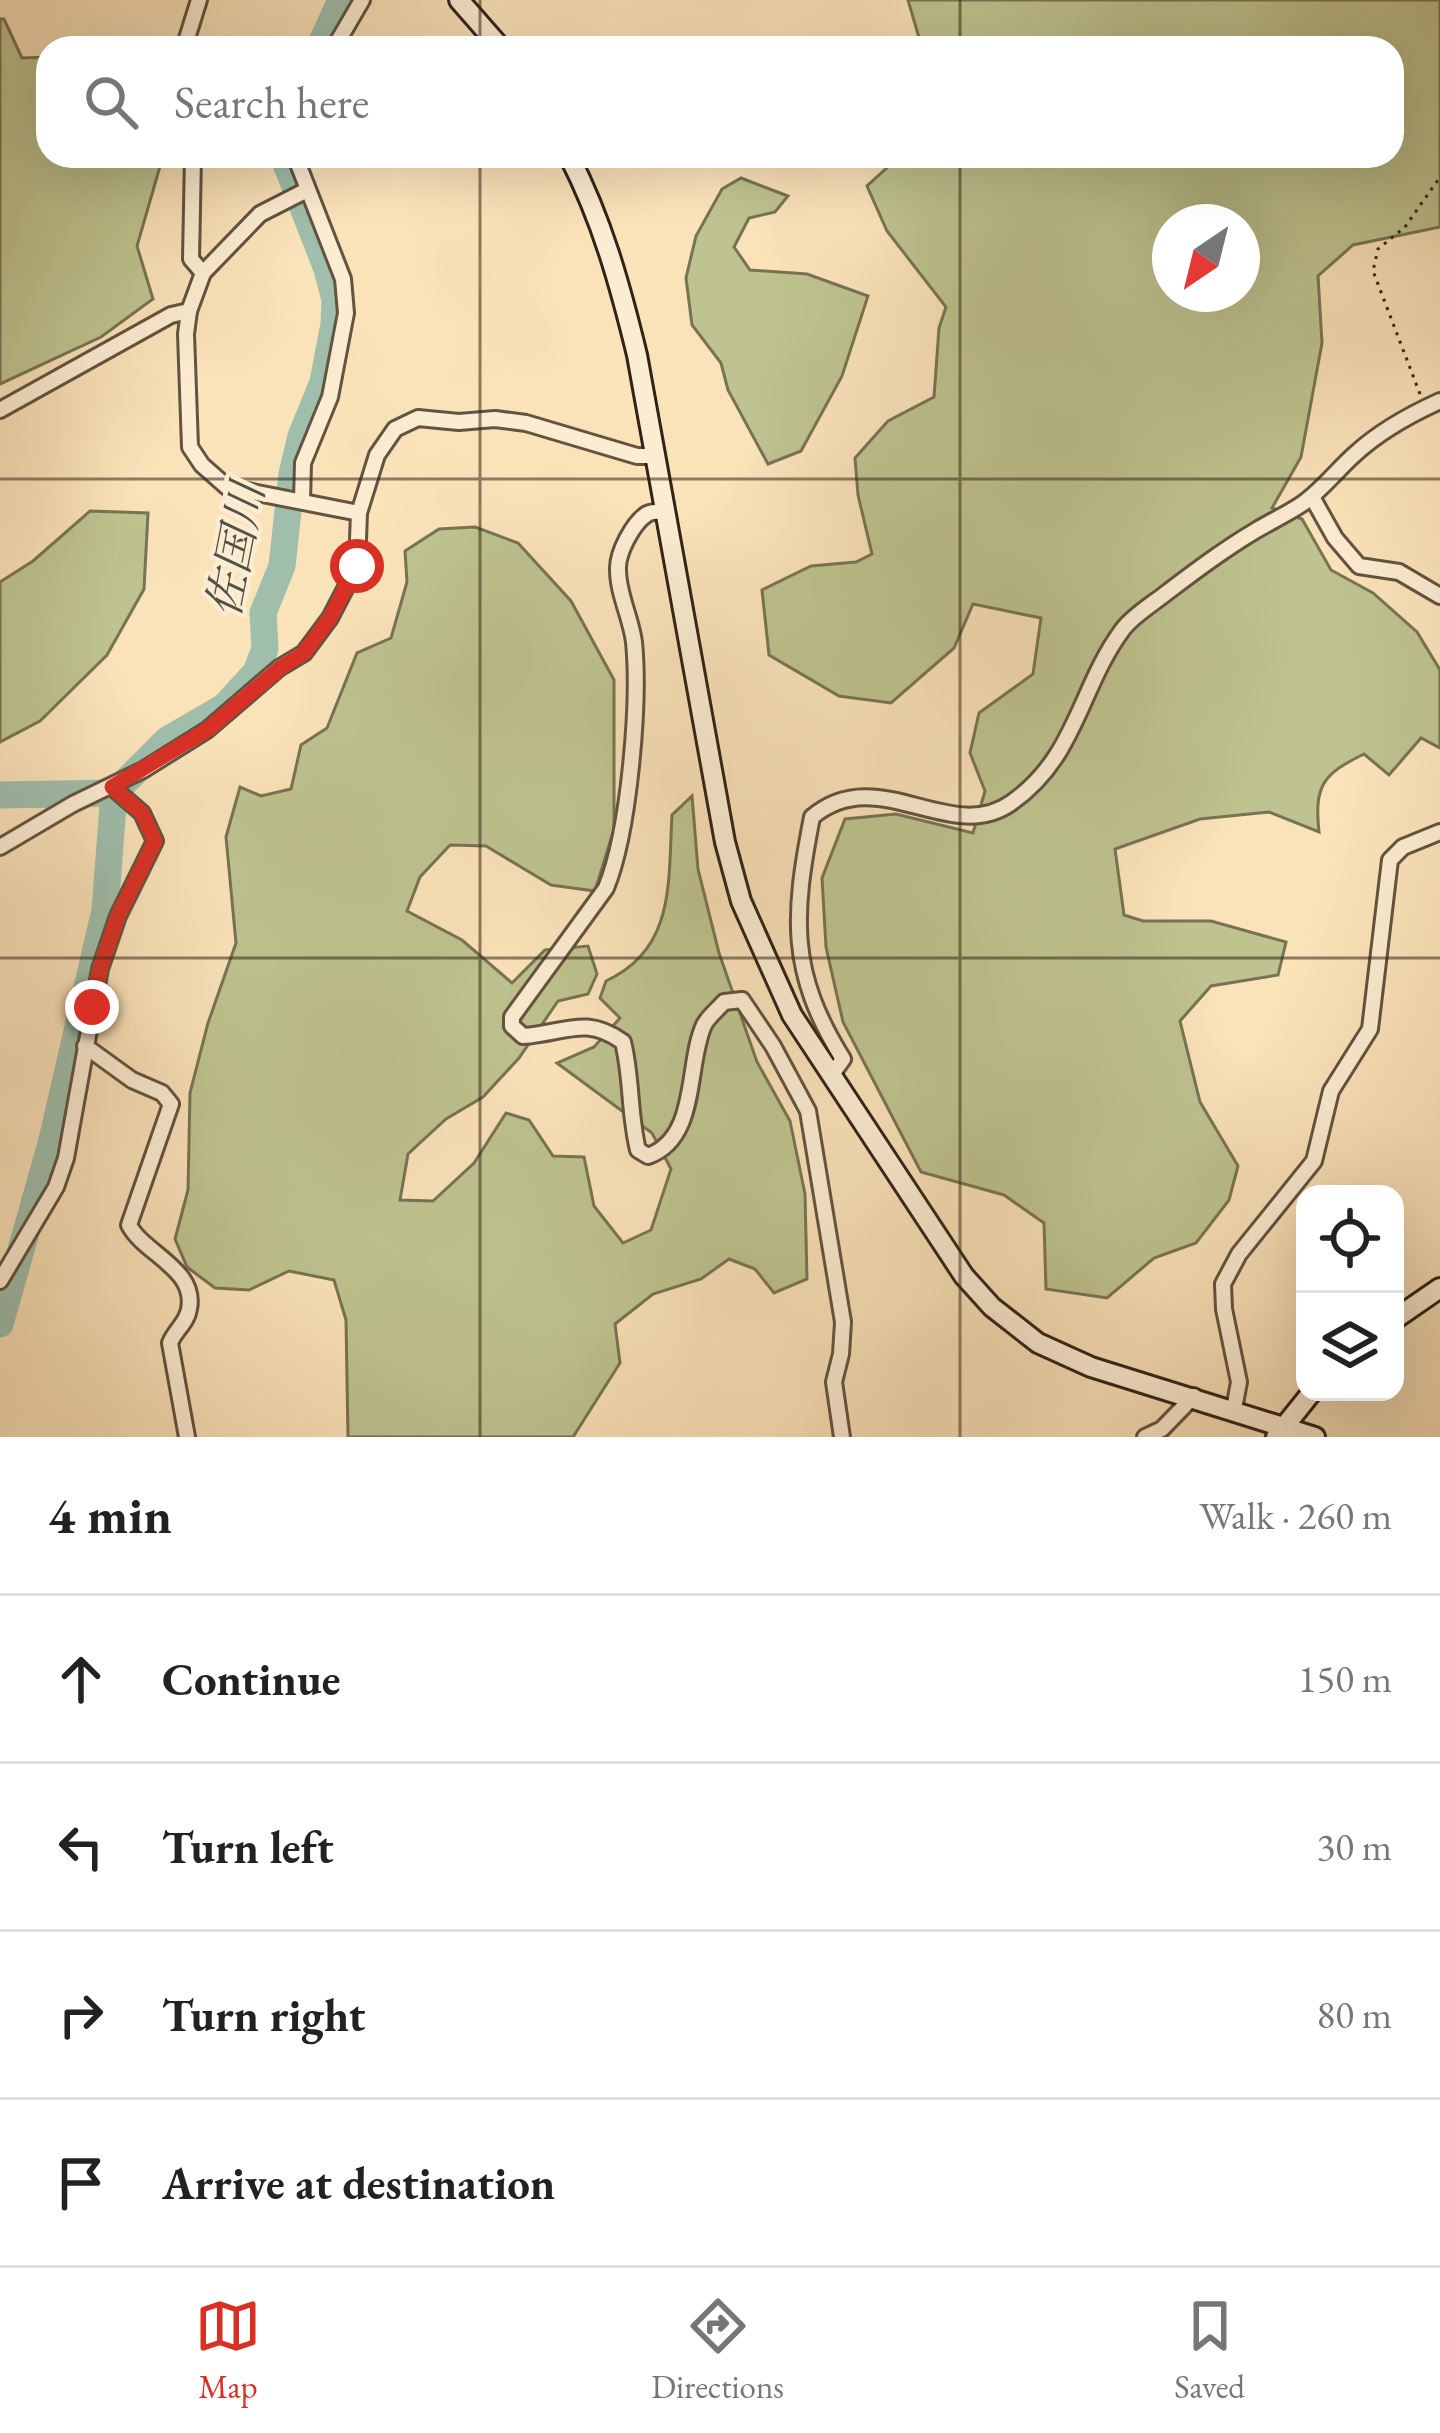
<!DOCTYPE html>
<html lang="en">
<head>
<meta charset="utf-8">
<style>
	body { margin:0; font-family:"EB Garamond","Noto Serif JP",serif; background:#f2f2f2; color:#222 }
	.controls { position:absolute; right:36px; bottom:36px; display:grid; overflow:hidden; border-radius:24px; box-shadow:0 12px 48px #0002 }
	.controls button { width:108px; height:108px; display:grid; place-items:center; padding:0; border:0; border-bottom:3px solid #e0e0e0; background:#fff; color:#222; font:60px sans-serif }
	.compass { position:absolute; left:1152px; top:204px; width:108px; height:108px; border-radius:50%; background:#fff; box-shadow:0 12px 48px #0002; rotate:215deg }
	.stop { position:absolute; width:36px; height:36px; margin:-27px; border:9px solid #d93025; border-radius:50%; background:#fff }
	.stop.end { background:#d93025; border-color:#fff; box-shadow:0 3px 12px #0008 }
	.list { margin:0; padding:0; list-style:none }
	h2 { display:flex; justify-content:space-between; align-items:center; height:156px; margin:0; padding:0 48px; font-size:51px }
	h2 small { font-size:39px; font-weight:400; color:#767676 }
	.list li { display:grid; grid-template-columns:78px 1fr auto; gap:36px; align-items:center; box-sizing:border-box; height:168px; padding:0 48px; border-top:3px solid #e0e0e0 }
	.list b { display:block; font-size:45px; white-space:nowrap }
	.list em { font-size:39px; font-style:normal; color:#767676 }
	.icon { flex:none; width:66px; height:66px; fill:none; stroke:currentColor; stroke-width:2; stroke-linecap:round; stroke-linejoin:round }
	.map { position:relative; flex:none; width:1440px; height:1437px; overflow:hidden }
	.search { position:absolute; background:#fff; box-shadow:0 12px 48px #0002; left:36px; right:36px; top:36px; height:132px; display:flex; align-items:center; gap:30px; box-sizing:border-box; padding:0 42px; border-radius:36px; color:#767676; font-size:45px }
	.sheet { height:828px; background:#fff }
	nav { display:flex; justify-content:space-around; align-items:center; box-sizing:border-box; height:168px; border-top:3px solid #e0e0e0; background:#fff; font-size:33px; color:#767676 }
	nav a { display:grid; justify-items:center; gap:6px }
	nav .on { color:#d93025 }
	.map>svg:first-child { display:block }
</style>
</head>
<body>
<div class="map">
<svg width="1440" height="1437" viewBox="0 0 1440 1437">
	<rect width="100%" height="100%" fill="#fae2b9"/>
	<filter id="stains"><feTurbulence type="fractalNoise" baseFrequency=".00167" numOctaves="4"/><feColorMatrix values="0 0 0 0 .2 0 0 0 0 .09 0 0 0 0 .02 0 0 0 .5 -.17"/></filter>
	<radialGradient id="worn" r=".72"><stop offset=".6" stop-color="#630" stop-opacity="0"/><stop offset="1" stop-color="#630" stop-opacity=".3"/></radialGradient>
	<g fill="#bec38f" stroke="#787353" stroke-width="3" fill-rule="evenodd">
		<path d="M908 0H1440V227L1353 245 1318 276 1322 343 1301 457 1272 508 1302 519 1331 570 1373 593 1417 632 1440 670V748L1421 738 1389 775 1364 754C1323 774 1314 785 1319 832L1269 812 1200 819 1115 849 1124 915 1143 921H1211L1286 942 1278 975 1211 986 1180 1021 1200 1102 1238 1166 1229 1200 1196 1243 1154 1258 1107 1298 1046 1289 1044 1223 1004 1195 921 1172 843 1022 826 947 822 878 845 819 896 814 973 833 985 791 970 753 979 713 1033 674 1041 618 973 604 954 648 891 703 839 696 769 655 762 590 811 566 856 562 872 554 858 495 855 458 888 421 934 397 939 328 946 307 887 231 867 186 900 156H1392V48H922ZM1170 222H1242V294H1170Z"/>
		<path d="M0 19H4L22 58 48 57V156H163L137 246 153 299 101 337 0 384Z"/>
		<path d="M741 178 788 196 775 212 749 218 734 247 750 270 807 274 868 296 842 376 801 451 768 464 728 390 721 363 692 325 686 278 696 236 722 189Z"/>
		<path d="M90 511 148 513 144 589 107 655 40 721 0 742V582L33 561Z"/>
		<path d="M475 527 518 543 571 601 614 680V829L595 891 551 885 486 846 450 845 420 877 407 911 462 940 512 983 545 950 588 946 597 974 588 994 558 1001 519 1058 483 1097 446 1119 408 1154 400 1200 433 1201 474 1163 506 1113 529 1120 553 1156 584 1157 594 1206 623 1243 651 1230 671 1169 652 1133 557 1063 594 1047 620 1018 600 998 606 981C676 949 668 881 672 815L692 796 698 869 719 953 757 1062 790 1121 805 1194 807 1279 774 1293 755 1269 729 1259 701 1279 653 1294 615 1324 620 1363 573 1437H348L346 1320 334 1280 289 1271 249 1290 215 1288 187 1267 175 1239 188 1190 190 1093 208 1023 236 943 226 837 240 787 261 796 291 789 301 745 327 728 357 653 391 638 407 582 405 551 439 529Z"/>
	</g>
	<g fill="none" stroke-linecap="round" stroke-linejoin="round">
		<g stroke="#9fbeac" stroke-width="27">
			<path d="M319 48 341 0"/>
			<path d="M0 795 114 793 167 740 224 707 256 672 265 649 263 613 282 566 292 474 301 436 323 382 334 324 335 300 327 269 283 156"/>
			<path d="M0 1324 51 1144 105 910 114 793"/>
		</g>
		<g stroke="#635340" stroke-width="20">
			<g id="street">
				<path d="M184 48 199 0"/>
				<path d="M334 48 362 0"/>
				<path d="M193 156 191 259 203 273"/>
				<path d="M295 156 343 279 346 313 330 397 303 463 302 500"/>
				<path d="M307 190 260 214 203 273 189 311 186 334 190 447 202 465 227 487 359 513"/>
				<path d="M0 410 171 315 189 311"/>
				<path d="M1312 497 1335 538 1359 566 1399 572 1440 596"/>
				<path d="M666 511C659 512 653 511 647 514 633 523 617 553 618 570 618 594 631 618 634 642 640 704 629 832 606 888L512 1017V1026L523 1036C566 1033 585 1015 623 1042 632 1078 629 1114 638 1150L648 1156C699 1138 686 1064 704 1025 708 1017 718 1009 724 1002L742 1000 773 1046 808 1111 843 1322 841 1354 834 1382 842 1437"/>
				<path d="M0 847 73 804 143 770 207 730 279 668 304 653 330 618 357 566 359 513 377 455 395 429 418 418 459 422 495 419 526 423 637 456H655"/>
				<path d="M85 1046 132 1080 162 1093 171 1104 129 1225C144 1254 197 1269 189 1309 187 1323 175 1330 170 1343L187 1437"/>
				<path d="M831 1076 843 1059C788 971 793 915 812 817 878 761 950 846 1011 803 1077 757 1079 688 1123 629 1134 615 1151 605 1165 594 1194 572 1223 550 1255 531 1270 522 1287 514 1302 504 1322 490 1337 470 1355 454 1380 431 1409 415 1440 401"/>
				<path d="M0 1281 56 1187 66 1158 100 969 118 916 155 841 142 813 112 787"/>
				<path d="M1234 1409 1239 1382 1224 1309 1223 1284 1239 1254 1314 1161 1331 1091 1370 1029 1390 860 1403 847 1440 832"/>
				<path d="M1145 1437 1162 1429 1194 1396"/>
			</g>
		</g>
		<g stroke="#312317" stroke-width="24">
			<g id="secondary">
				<path d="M459 0 501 48"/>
				<path d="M569 156C602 220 620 285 637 355L725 842 741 901 792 1015 964 1276 992 1307 1038 1343 1091 1367 1315 1437"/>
				<path d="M1395 1319 1440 1288"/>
				<path d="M1276 1437 1312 1392"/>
			</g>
		</g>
		<path stroke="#312317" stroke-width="3" stroke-dasharray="3 6" stroke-linecap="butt" d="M1420 394 1373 271 1378 249 1405 227 1440 177"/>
		<use href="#street" stroke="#fcecd2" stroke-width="14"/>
		<use href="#secondary" stroke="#fcecd2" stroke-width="18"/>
	</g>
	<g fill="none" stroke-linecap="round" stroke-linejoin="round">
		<path stroke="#d93025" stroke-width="15" d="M92 1007 100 969 118 916 155 841 142 813 112 787 207 730 280 668 304 653 330 618 357 566"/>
	</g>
	<path fill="none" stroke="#312317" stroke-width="3" stroke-opacity="0.55" d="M480 0V48M960 0V48M480 156V1437M960 156V1437M0 479H1440M0 958H1440"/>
	<g text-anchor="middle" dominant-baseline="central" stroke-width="9" stroke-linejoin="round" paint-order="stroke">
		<g font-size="45" font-style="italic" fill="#525244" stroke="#fcecd2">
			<text transform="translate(235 550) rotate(-79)">佐国川</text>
		</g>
	</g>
	<rect width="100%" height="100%" filter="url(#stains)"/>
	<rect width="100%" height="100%" fill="url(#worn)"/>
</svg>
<div class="controls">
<button><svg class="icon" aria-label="locate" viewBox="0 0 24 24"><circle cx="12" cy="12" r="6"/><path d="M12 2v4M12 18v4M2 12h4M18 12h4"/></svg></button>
<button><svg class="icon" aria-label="layers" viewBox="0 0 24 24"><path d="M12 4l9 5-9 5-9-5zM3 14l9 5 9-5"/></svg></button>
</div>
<svg class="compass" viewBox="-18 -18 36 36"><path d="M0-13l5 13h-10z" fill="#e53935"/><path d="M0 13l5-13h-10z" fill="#767676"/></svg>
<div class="stop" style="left:357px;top:566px"></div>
<div class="stop end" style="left:92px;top:1007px"></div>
<div class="search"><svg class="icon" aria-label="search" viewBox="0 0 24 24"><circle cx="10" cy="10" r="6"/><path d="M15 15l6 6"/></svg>Search here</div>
</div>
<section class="sheet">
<h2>4 min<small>Walk · 260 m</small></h2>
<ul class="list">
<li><svg class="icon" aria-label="ahead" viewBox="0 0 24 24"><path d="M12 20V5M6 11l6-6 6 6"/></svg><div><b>Continue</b></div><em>150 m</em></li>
<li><svg class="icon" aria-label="left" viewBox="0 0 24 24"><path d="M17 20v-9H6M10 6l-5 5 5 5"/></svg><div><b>Turn left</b></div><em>30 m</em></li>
<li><svg class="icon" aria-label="right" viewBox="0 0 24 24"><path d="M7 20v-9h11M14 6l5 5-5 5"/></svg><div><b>Turn right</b></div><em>80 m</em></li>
<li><svg class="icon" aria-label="arrive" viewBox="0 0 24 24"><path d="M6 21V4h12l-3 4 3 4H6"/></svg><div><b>Arrive at destination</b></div></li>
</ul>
</section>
<nav>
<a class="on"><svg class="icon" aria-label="map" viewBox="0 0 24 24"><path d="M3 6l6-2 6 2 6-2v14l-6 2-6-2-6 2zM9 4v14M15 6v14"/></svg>Map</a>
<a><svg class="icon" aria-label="directions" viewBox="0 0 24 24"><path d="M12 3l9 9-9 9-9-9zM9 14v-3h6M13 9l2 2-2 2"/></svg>Directions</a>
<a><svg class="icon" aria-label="saved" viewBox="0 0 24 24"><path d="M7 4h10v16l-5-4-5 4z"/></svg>Saved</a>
</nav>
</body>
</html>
